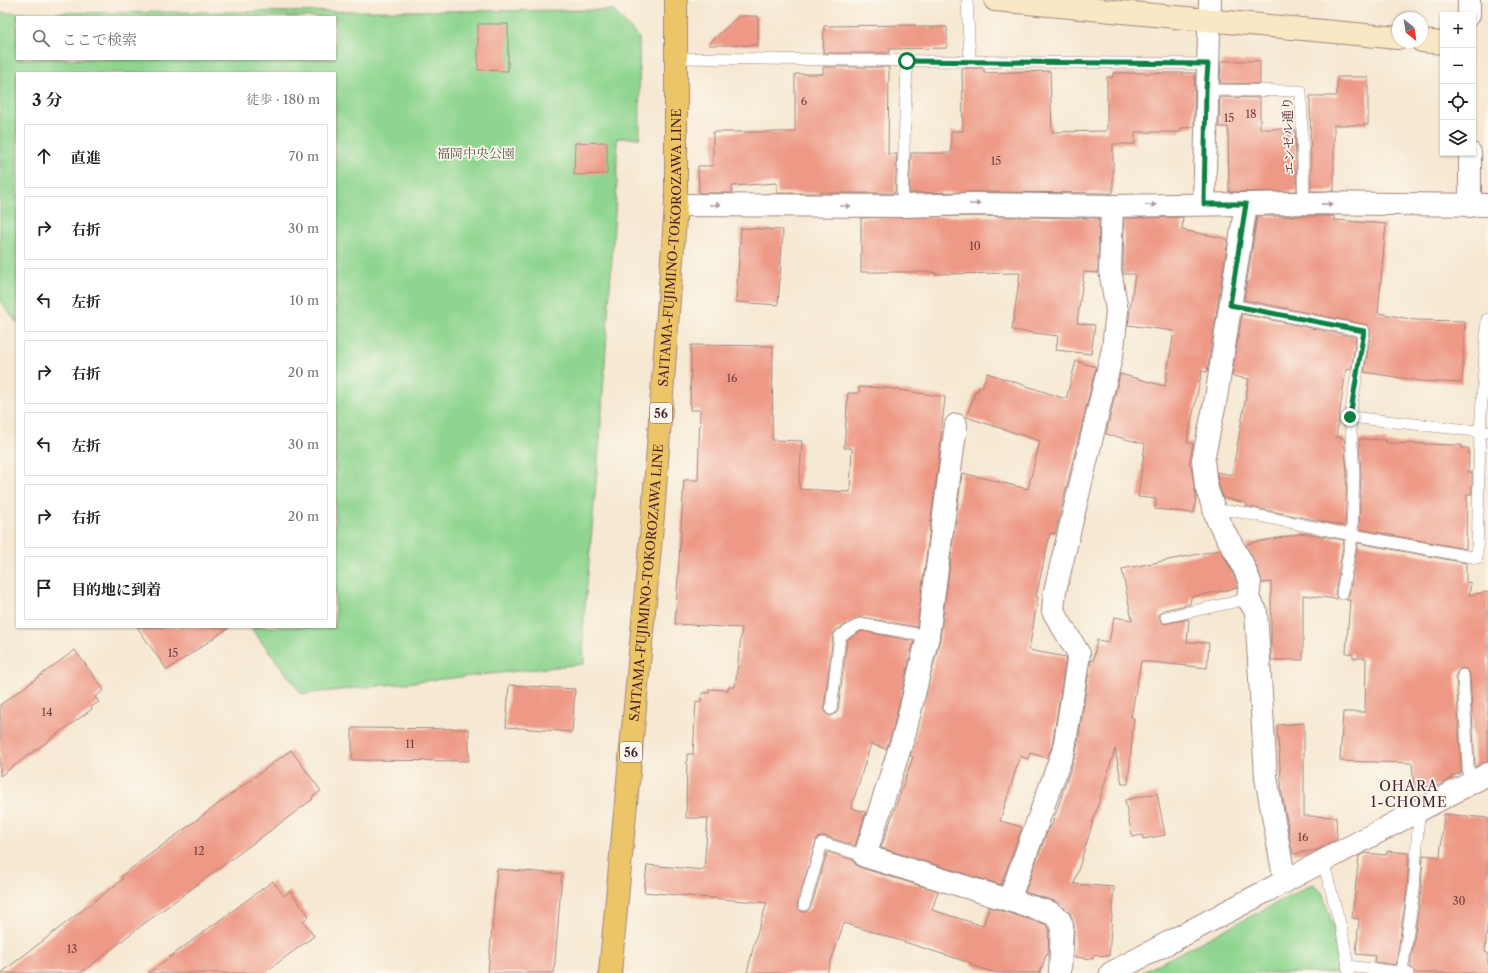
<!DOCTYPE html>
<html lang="ja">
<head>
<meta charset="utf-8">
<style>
	body { margin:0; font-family:"Libre Caslon Text","Noto Serif JP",serif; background:#f6f6f6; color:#202124 }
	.controls { position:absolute; right:12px; top:12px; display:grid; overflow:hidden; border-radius:0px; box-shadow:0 1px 3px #0004 }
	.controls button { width:36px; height:36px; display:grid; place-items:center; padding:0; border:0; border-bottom:1px solid #e0e0e0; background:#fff; color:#202124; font:20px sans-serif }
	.compass { position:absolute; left:1392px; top:12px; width:36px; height:36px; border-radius:50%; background:#fff; box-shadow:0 1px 3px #0004; rotate:150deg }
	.stop { position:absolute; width:12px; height:12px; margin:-9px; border:3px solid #0b8043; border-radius:50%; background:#fff }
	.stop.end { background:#0b8043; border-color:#fff; box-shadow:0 1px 4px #0008 }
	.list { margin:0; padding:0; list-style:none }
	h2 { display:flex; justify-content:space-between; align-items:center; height:52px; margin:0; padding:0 16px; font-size:17px }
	h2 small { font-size:13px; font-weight:400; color:#757577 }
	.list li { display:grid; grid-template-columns:26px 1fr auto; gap:12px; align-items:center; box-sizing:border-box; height:64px; margin:0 8px 8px; padding:0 8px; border:1px solid #e0e0e0; border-radius:0px }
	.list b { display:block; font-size:15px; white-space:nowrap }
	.list em { font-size:13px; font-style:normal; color:#757577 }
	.icon { flex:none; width:22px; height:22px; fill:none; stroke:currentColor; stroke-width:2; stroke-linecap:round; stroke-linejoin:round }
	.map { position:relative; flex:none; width:1488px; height:973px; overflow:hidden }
	.search { position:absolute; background:#fff; box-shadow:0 1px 3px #0004; left:16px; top:16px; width:320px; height:44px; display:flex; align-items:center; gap:10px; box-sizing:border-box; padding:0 14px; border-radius:0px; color:#757577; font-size:15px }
	.panel { position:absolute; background:#fff; box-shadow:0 1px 3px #0004; left:16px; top:72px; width:320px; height:556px; border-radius:0px }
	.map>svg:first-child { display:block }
</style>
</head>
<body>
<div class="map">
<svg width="1488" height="973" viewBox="0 0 1488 973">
	<rect width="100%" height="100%" fill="#fbf7ec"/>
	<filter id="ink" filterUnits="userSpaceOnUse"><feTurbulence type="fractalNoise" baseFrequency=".025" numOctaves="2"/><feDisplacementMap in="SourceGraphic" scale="8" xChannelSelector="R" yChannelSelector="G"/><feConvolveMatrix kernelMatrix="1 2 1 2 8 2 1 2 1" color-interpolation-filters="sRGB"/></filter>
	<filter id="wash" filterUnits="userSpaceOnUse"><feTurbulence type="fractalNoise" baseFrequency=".012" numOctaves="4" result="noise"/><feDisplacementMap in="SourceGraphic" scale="16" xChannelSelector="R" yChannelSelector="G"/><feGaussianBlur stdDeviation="0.9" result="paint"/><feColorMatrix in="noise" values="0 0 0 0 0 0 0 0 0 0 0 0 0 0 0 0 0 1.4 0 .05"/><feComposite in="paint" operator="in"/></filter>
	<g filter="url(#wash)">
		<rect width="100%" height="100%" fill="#f6e8d2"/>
		<g fill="#8fd58f" stroke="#6c7a5d" fill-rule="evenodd">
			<path d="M613 10 639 38 640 138H617V182L600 438 583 630 584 664 302 694 250 627H335V73H17V323L0 301V13ZM17 17H335V59H17Z"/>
			<path d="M1313 884 1322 892 1334 928 1339 973H1141Z"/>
		</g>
		<g id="blocks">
			<g fill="#ee9985">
				<path d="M738 16H758V45H708Z"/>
				<path d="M478 24H508V71L478 70Z"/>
				<path d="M916 25V27H947V48L889 49V53H823L824 26Z"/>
				<path d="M1221 61H1260V84L1220 83Z"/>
				<path d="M823 67H889L888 154H897L895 193H777V183L732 186V193H699L698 166H713V132H795V74H823Z"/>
				<path d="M962 68H984V73L1050 71 1052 132 1107 131V77H1113V73H1195L1194 127 1181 128V132H1135V144H1113V193L974 192 909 193 911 153H951V131H963Z"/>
				<path d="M1337 77H1368V125H1334V191H1311L1310 96H1337Z"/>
				<path d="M1220 97 1260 98V129H1295L1297 191 1229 192 1228 127H1219Z"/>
				<path d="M607 142V174L574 175 575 143Z"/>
				<path d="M974 216 1099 218 1098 273 1084 272 1077 323 1095 325 1091 354 1056 350 1058 336 1012 330 1020 273 934 274V272H861V218Z"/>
				<path d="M1257 216H1334V220L1386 224 1378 313 1415 320 1465 321 1462 383 1420 381 1364 372 1371 332 1368 325 1244 300Z"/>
				<path d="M1183 217 1182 230 1228 239 1207 372 1202 371 1187 442 1193 444 1189 464 1191 465 1196 497 1194 513 1155 509 1156 499 1138 497 1145 444 1106 434 1120 374 1165 386 1174 331 1128 325 1135 274H1123L1124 218Z"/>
				<path d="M741 228 783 230 778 305 736 302Z"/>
				<path d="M1242 314 1356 337 1351 370 1346 369 1336 437 1344 438 1347 473 1345 526 1246 506V503L1223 498 1218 483 1217 472 1232 475 1249 379 1232 376Z"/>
				<path d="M691 345 773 346 772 440 802 441 799 489 850 492 852 448H844L848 393H859V387L887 388 945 397 938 466 917 627 861 617 836 630 833 635 824 708 827 714 831 716 836 713 838 710 847 640 861 631 914 641 893 729 886 749 871 744 851 808 866 812 855 846 824 836 817 838 797 906 802 912H806L811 907 827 852 853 860 856 865 861 868 938 891 932 910 983 926 989 907 1045 924 1049 928 1048 955H1046L1040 973H996L971 965V963L844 923 827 973H747L755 940 767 903 644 892 647 865 704 870 708 818H686L687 754H693L696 701 701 702 702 693H709V689L728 690V687H735L742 628 675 624 684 480H698L700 410H690Z"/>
				<path d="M1076 361 1096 367 1055 534 1050 533 1036 597H1038L1029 650 1066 657 1052 746 1047 758 1030 753 1028 759 1020 756 1000 821 1022 827 1001 885 881 848 913 757 910 756 940 639 962 473 1028 489 1040 441 966 417 976 390 978 391 979 387 982 388 987 373 1066 399Z"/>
				<path d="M1359 439 1386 440V443L1462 445V448H1469L1468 472H1472V494H1467L1466 549 1359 529 1361 473Z"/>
				<path d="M1305 533 1344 540 1335 593 1337 599 1303 595V660H1271V582L1262 583 1261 577 1246 544Z"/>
				<path d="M1358 543 1466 563V582L1471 583 1469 595 1488 592V762L1475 767 1470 675 1466 669 1462 668 1457 672 1456 675 1461 773 1451 776V779L1440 785 1414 788 1412 763 1340 761 1343 712H1365L1366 658H1353V654L1346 653 1350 600H1346L1349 595Z"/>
				<path d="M1220 550 1230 567 1237 584V588L1191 597 1190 604 1164 610 1159 615 1161 621 1164 624 1189 619 1187 642 1209 643 1207 668 1141 661 1131 717 1134 718 1128 784H1122L1115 749 1074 884 1114 887 1109 956 1093 955V959L1073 957 1074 926 1070 913 1055 901 1025 892 1049 827H1051L1076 753 1091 660 1093 661 1097 640 1109 642 1114 617 1132 620 1122 569Z"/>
				<path d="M137 627H230L167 670Z"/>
				<path d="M75 650 104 690 95 697 99 702 91 707 92 709 0 776V705Z"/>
				<path d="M509 685 575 689 572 732 506 727Z"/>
				<path d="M1304 723V816L1336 817 1337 839 1317 850 1293 854 1282 794 1277 725Z"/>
				<path d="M352 728 469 729V761L352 760Z"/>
				<path d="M291 750 321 791 312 797 313 799 137 929 81 973H1L123 879 121 876Z"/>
				<path d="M1157 793 1165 835 1143 839 1142 835 1132 837 1125 800Z"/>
				<path d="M1444 814 1488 818V916L1485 952 1488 953V973H1415L1410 966 1421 891 1423 855 1440 857Z"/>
				<path d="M1387 851 1409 853 1407 889 1396 965 1374 962 1375 956 1356 954 1359 919 1352 918 1359 856 1365 853 1387 855Z"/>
				<path d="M497 869 562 874 554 973H488Z"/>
				<path d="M273 881 284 896 290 891 309 916 303 921 314 936 264 973H148Z"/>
			</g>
		</g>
	</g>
	<g filter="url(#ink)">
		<use href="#blocks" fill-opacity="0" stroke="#a0847e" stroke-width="1"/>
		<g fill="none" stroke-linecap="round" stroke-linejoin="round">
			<g stroke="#a0847e" stroke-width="12">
				<g id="lane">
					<path d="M967 0 970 61"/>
					<path d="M675 58 1209 64"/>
					<path d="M1206 90 1301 91 1304 203"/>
					<path d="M902 206 907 61"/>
					<path d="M1231 305 1364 331 1350 417 1354 473 1352 535 1342 594"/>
					<path d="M1350 417 1486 432"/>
					<path d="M1215 511H1235L1352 535 1477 558 1480 432 1487 319"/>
					<path d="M1166 617 1248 599"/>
					<path d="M1463 675 1469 783"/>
					<path d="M831 709 840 636 860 624 928 636"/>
					<path d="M1323 861 1342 931 1349 973"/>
					<path d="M804 905 822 843 865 856"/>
					<path d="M1347 966 1408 973"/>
					<path d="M1402 971 1414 890 1419 811"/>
				</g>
			</g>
			<g stroke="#a0847e" stroke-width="24">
				<g id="street">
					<path d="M1469 0V15"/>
					<path d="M1470 153V206"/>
					<path d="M1204 204 1210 0"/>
					<path d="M1246 204 1216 398 1203 460 1206 486 1218 521 1241 561 1250 582 1248 599 1256 611 1266 777 1285 882"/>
					<path d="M676 205 902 206 974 204 1112 206 1304 203 1488 205"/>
					<path d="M956 425 928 636 905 732 865 856 1051 913 1059 919 1062 925 1060 973"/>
					<path d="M1009 900 1064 749 1079 654 1053 611 1055 591 1113 349 1117 311 1110 270 1112 206"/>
					<path d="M1111 973 1488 774"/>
				</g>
			</g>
			<g stroke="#a0847e" stroke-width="24">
				<g id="secondary">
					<path d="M995 0 1398 38"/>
					<path d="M1422 41 1443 43"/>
				</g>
			</g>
			<g stroke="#a0847e" stroke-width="24">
				<g id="primary">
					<path id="s1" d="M610 973 653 515 676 205V0"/>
				</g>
			</g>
			<use href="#lane" stroke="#fff" stroke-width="11"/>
			<use href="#street" stroke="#fff" stroke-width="22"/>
			<use href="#secondary" stroke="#f8e8c3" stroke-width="22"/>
			<use href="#primary" stroke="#edc569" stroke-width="22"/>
		</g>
		<defs><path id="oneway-solid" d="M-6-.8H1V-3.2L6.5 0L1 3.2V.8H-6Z"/></defs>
		<g fill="#ae9aa0">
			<use href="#oneway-solid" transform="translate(975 204)"/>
			<use href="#oneway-solid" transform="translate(1327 204) rotate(1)"/>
			<use href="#oneway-solid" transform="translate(715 205)"/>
			<use href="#oneway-solid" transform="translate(1151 205) rotate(-1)"/>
			<use href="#oneway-solid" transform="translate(845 206)"/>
		</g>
	</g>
	<g fill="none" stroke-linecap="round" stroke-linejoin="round" filter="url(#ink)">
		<path stroke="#0b8043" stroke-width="5" d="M907 61 1208 64 1206 90 1204 204H1246L1230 305 1364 331 1350 417"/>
	</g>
	<g text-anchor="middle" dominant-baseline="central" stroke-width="3.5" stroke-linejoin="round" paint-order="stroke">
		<g font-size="11" fill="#733e42">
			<text x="804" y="101">6</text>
			<text x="1251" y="114">18</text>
			<text x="1229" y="118">15</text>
			<text x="996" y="161">15</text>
			<text x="975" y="246">10</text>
			<text x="732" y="378">16</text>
			<text x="173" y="653">15</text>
			<text x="47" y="712">14</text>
			<text x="410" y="744">11</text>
			<text x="1303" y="837">16</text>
			<text x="199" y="851">12</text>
			<text x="1459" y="901">30</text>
			<text x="72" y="949">13</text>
		</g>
		<g fill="#fbf7ec" stroke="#7f6065" stroke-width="1">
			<rect x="650" y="403" width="22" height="20" rx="3"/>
			<rect x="620" y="742" width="22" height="20" rx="3"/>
		</g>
		<g font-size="12" font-weight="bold" fill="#4a1f2b">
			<text x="661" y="413">56</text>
			<text x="631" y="752">56</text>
		</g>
		<g font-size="13" fill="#4a1f2b" stroke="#fbf7ec">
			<text transform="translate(1288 136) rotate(-92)">エンゼル通り</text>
			<text stroke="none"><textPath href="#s1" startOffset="728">SAITAMA-FUJIMINO-TOKOROZAWA LINE</textPath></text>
			<text stroke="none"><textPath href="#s1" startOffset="392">SAITAMA-FUJIMINO-TOKOROZAWA LINE</textPath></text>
		</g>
		<g font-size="13" fill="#5f5649" stroke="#fbf7ec">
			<text x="476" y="153">福岡中央公園</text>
		</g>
		<g font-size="14" letter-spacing="1" fill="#4a1f2b" stroke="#fbf7ec">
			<text x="1409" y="786">OHARA<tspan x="1409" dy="16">1-CHOME</tspan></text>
		</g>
	</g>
</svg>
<div class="controls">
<button>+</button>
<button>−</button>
<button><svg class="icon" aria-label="locate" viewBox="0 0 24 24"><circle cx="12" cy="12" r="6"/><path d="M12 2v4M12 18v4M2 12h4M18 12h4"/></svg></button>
<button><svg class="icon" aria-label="layers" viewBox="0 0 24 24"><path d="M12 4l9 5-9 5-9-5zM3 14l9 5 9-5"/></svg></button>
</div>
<svg class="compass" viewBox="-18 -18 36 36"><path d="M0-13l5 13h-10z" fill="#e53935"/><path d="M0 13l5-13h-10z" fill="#757577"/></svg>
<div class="stop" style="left:907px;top:61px"></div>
<div class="stop end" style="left:1350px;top:417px"></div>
<div class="search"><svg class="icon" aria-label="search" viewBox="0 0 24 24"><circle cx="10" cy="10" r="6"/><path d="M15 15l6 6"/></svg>ここで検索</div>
<section class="panel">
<h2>3 分<small>徒歩 · 180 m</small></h2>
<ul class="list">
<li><svg class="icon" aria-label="ahead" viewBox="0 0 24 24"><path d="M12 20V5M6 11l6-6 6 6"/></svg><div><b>直進</b></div><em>70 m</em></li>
<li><svg class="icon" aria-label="right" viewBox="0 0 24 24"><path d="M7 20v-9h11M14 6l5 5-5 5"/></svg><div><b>右折</b></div><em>30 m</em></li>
<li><svg class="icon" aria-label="left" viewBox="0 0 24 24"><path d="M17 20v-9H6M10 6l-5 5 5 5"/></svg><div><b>左折</b></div><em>10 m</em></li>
<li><svg class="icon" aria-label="right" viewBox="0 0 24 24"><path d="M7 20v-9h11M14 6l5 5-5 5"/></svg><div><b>右折</b></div><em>20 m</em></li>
<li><svg class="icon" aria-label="left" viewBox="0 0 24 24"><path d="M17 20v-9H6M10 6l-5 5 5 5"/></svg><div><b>左折</b></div><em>30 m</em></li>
<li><svg class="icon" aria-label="right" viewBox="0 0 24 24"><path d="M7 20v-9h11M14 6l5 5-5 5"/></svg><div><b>右折</b></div><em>20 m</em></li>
<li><svg class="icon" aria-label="arrive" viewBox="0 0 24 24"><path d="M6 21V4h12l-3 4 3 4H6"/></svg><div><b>目的地に到着</b></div></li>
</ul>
</section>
</div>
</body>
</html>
